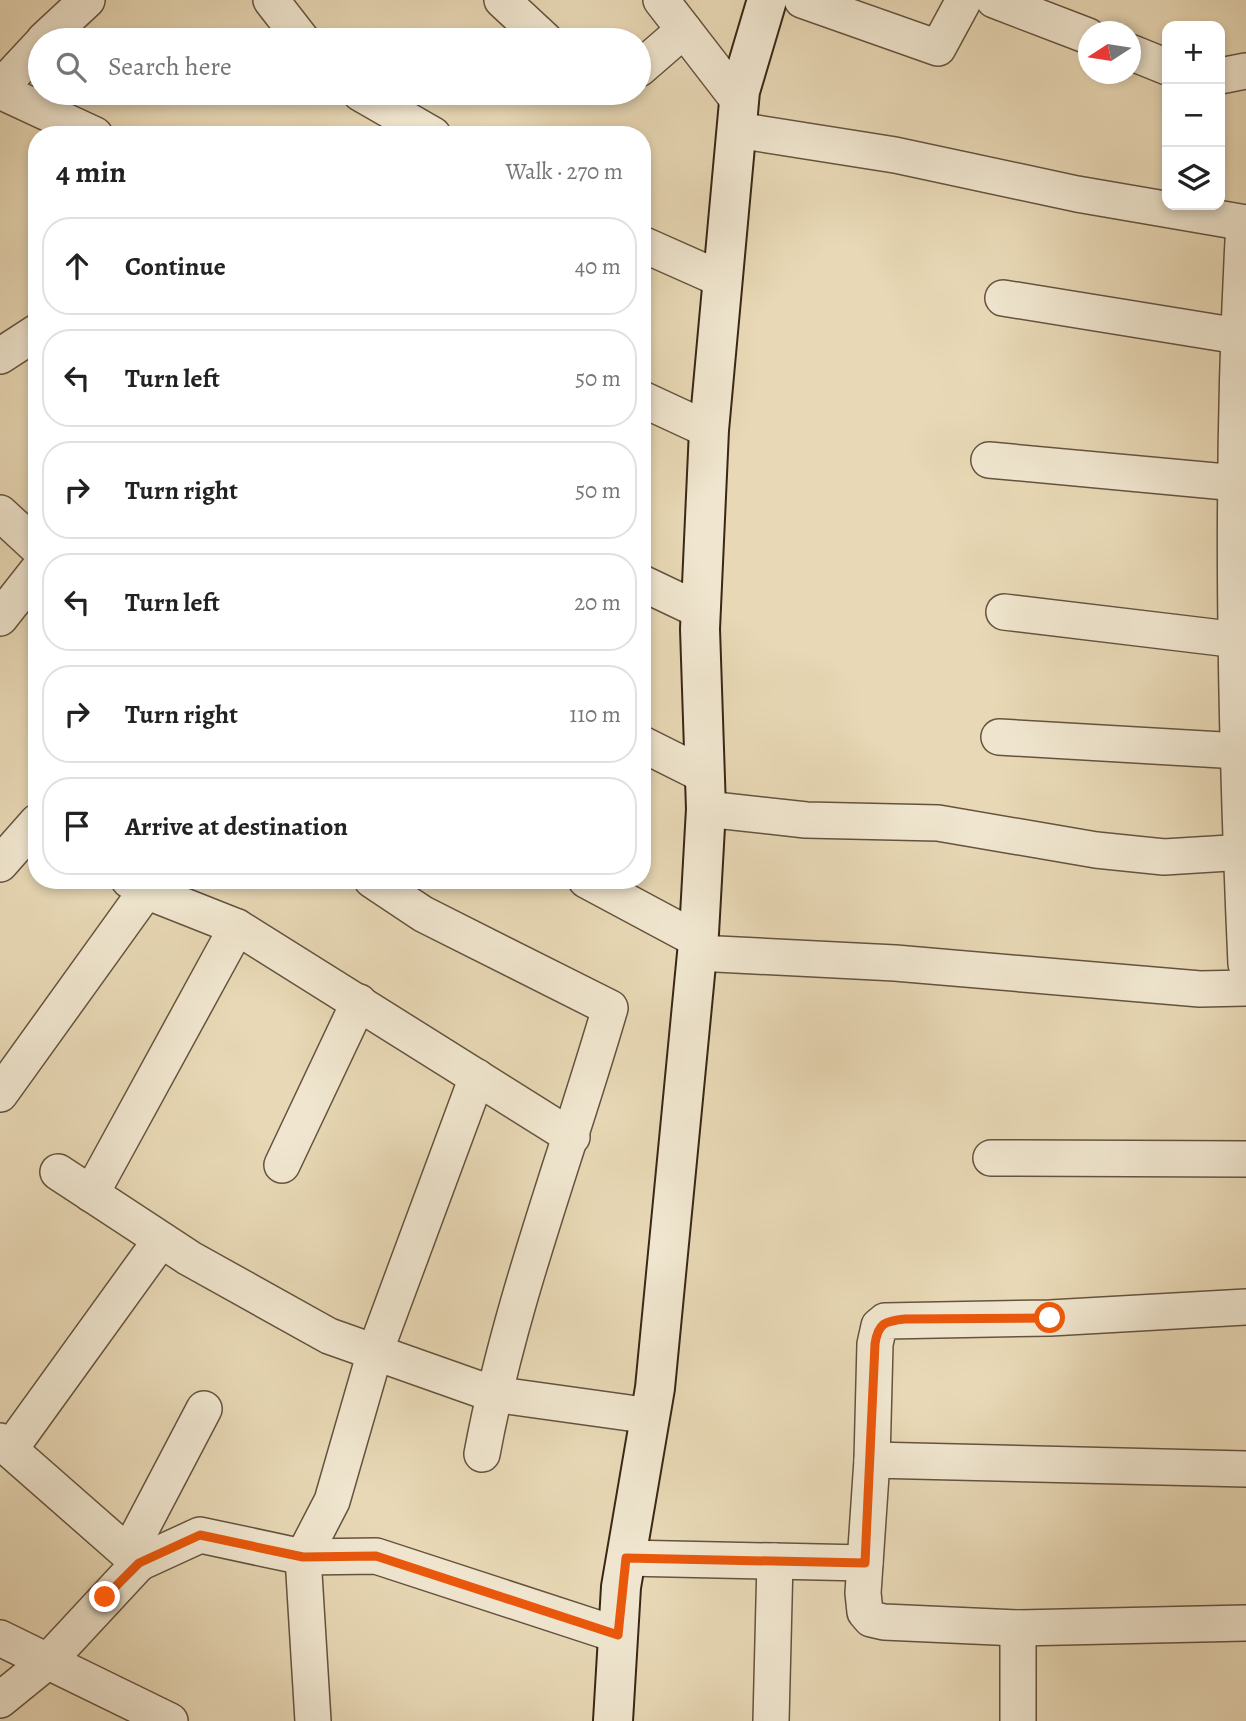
<!DOCTYPE html>
<html lang="en">
<head>
<meta charset="utf-8">
<style>
	body { margin:0; font-family:Alegreya,serif; background:#f6f6f6; color:#222 }
	.controls { position:absolute; right:21px; top:21px; display:grid; overflow:hidden; border-radius:14px; box-shadow:0 4px 10px #0003 }
	.controls button { width:63px; height:63px; display:grid; place-items:center; padding:0; border:0; border-bottom:2px solid #e0e0e0; background:#fff; color:#222; font:35px sans-serif }
	.compass { position:absolute; left:1078px; top:21px; width:63px; height:63px; border-radius:50%; background:#fff; box-shadow:0 4px 10px #0003; rotate:258deg }
	.stop { position:absolute; width:21px; height:21px; margin:-16px; border:5px solid #ea580c; border-radius:50%; background:#fff }
	.stop.end { background:#ea580c; border-color:#fff; box-shadow:0 2px 7px #0008 }
	.list { margin:0; padding:0; list-style:none }
	h2 { display:flex; justify-content:space-between; align-items:center; height:91px; margin:0; padding:0 28px; font-size:30px }
	h2 small { font-size:23px; font-weight:400; color:#767676 }
	.list li { display:grid; grid-template-columns:46px 1fr auto; gap:21px; align-items:center; box-sizing:border-box; height:98px; margin:0 14px 14px; padding:0 14px; border:2px solid #e0e0e0; border-radius:28px }
	.list b { display:block; font-size:26px; white-space:nowrap }
	.list em { font-size:23px; font-style:normal; color:#767676 }
	.icon { flex:none; width:38px; height:38px; fill:none; stroke:currentColor; stroke-width:2; stroke-linecap:round; stroke-linejoin:round }
	.map { position:relative; flex:none; width:1246px; height:1721px; overflow:hidden }
	.search { position:absolute; background:#fff; box-shadow:0 4px 10px #0003; left:28px; top:28px; width:623px; height:77px; display:flex; align-items:center; gap:18px; box-sizing:border-box; padding:0 24px; border-radius:38px; color:#767676; font-size:26px }
	.panel { position:absolute; background:#fff; box-shadow:0 4px 10px #0003; left:28px; top:126px; width:623px; height:763px; border-radius:28px }
	.map>svg:first-child { display:block }
</style>
</head>
<body>
<div class="map">
<svg width="1246" height="1721" viewBox="0 0 1246 1721">
	<rect width="100%" height="100%" fill="#e8d8b5"/>
	<filter id="stains"><feTurbulence type="fractalNoise" baseFrequency=".00286" numOctaves="4"/><feColorMatrix values="0 0 0 0 .2 0 0 0 0 .09 0 0 0 0 .02 0 0 0 .5 -.17"/></filter>
	<radialGradient id="worn" r=".72"><stop offset=".6" stop-color="#630" stop-opacity="0"/><stop offset="1" stop-color="#630" stop-opacity=".3"/></radialGradient>
	<g fill="none" stroke-linecap="round" stroke-linejoin="round">
		<g stroke="#65533e" stroke-width="38">
			<g id="street">
				<path d="M271 0 302 40"/>
				<path d="M502 0 545 40"/>
				<path d="M661 0 739 101"/>
				<path d="M802 0 938 48 964 0"/>
				<path d="M994 0 1088 36"/>
				<path d="M44 40 87 0"/>
				<path d="M1130 52 1167 67"/>
				<path d="M639 69 684 30"/>
				<path d="M1220 76 1246 71"/>
				<path d="M0 88 40 45"/>
				<path d="M0 91 95 135"/>
				<path d="M360 93 433 135"/>
				<path d="M737 130 895 155 1077 194 1246 223"/>
				<path d="M1244 223C1230 469 1235 717 1246 964"/>
				<path d="M642 244 723 280"/>
				<path d="M1003 298 1238 336"/>
				<path d="M0 356 37 332"/>
				<path d="M642 399 709 430"/>
				<path d="M989 460 1237 483"/>
				<path d="M0 513 37 547"/>
				<path d="M642 583 701 611"/>
				<path d="M1004 612 1238 640"/>
				<path d="M0 618 37 571"/>
				<path d="M999 737 1239 751"/>
				<path d="M642 744 704 775"/>
				<path d="M706 809 806 820 938 823 1096 850 1164 857 1246 852"/>
				<path d="M0 864 37 822"/>
				<path d="M129 880 146 891 237 927 572 1137"/>
				<path d="M372 880 423 914 610 1008C567 1156 510 1302 482 1454"/>
				<path d="M586 880 698 940"/>
				<path d="M697 953 895 963 1200 989 1246 988"/>
				<path d="M0 1094 146 891"/>
				<path d="M991 1158 1246 1159"/>
				<path d="M282 1165 359 1002"/>
				<path d="M58 1172 189 1258 329 1336 493 1394 651 1416"/>
				<path d="M91 1194 237 927"/>
				<path d="M1246 1307 1050 1318 885 1321 879 1326 875 1344 872 1460 863 1593 865 1612 871 1619 884 1622 1018 1628 1246 1623"/>
				<path d="M0 1441 139 1563 200 1535 303 1557 376 1556 618 1635"/>
				<path d="M10 1449 161 1240"/>
				<path d="M872 1460 1246 1469"/>
				<path d="M128 1554 204 1409"/>
				<path d="M626 1558 865 1563"/>
				<path d="M1018 1628V1721"/>
				<path d="M0 1638 170 1721"/>
				<path d="M0 1700 48 1661 139 1563"/>
				<path d="M313 1721 303 1557 332 1501 375 1352 477 1077"/>
				<path d="M771 1721 775 1561"/>
			</g>
		</g>
		<g stroke="#392717" stroke-width="42">
			<path id="secondary" d="M613 1721 621 1587 655 1388 699 933 706 809 700 629 709 430 740 91 767 0"/>
		</g>
		<use href="#street" stroke="#f0e6cf" stroke-width="35"/>
		<use href="#secondary" stroke="#f0e6cf" stroke-width="38"/>
	</g>
	<g fill="none" stroke-linecap="round" stroke-linejoin="round">
		<path stroke="#ea580c" stroke-width="9" d="M105 1597 139 1563 200 1535 303 1557 376 1556 618 1635 626 1558 865 1563 875 1344C878 1323 885 1321 905 1319L1050 1318"/>
	</g>
	<rect width="100%" height="100%" filter="url(#stains)"/>
	<rect width="100%" height="100%" fill="url(#worn)"/>
</svg>
<div class="controls">
<button>+</button>
<button>−</button>
<button><svg class="icon" aria-label="layers" viewBox="0 0 24 24"><path d="M12 4l9 5-9 5-9-5zM3 14l9 5 9-5"/></svg></button>
</div>
<svg class="compass" viewBox="-18 -18 36 36"><path d="M0-13l5 13h-10z" fill="#e53935"/><path d="M0 13l5-13h-10z" fill="#767676"/></svg>
<div class="stop" style="left:1050px;top:1318px"></div>
<div class="stop end" style="left:105px;top:1597px"></div>
<div class="search"><svg class="icon" aria-label="search" viewBox="0 0 24 24"><circle cx="10" cy="10" r="6"/><path d="M15 15l6 6"/></svg>Search here</div>
<section class="panel">
<h2>4 min<small>Walk · 270 m</small></h2>
<ul class="list">
<li><svg class="icon" aria-label="ahead" viewBox="0 0 24 24"><path d="M12 20V5M6 11l6-6 6 6"/></svg><div><b>Continue</b></div><em>40 m</em></li>
<li><svg class="icon" aria-label="left" viewBox="0 0 24 24"><path d="M17 20v-9H6M10 6l-5 5 5 5"/></svg><div><b>Turn left</b></div><em>50 m</em></li>
<li><svg class="icon" aria-label="right" viewBox="0 0 24 24"><path d="M7 20v-9h11M14 6l5 5-5 5"/></svg><div><b>Turn right</b></div><em>50 m</em></li>
<li><svg class="icon" aria-label="left" viewBox="0 0 24 24"><path d="M17 20v-9H6M10 6l-5 5 5 5"/></svg><div><b>Turn left</b></div><em>20 m</em></li>
<li><svg class="icon" aria-label="right" viewBox="0 0 24 24"><path d="M7 20v-9h11M14 6l5 5-5 5"/></svg><div><b>Turn right</b></div><em>110 m</em></li>
<li><svg class="icon" aria-label="arrive" viewBox="0 0 24 24"><path d="M6 21V4h12l-3 4 3 4H6"/></svg><div><b>Arrive at destination</b></div></li>
</ul>
</section>
</div>
</body>
</html>
